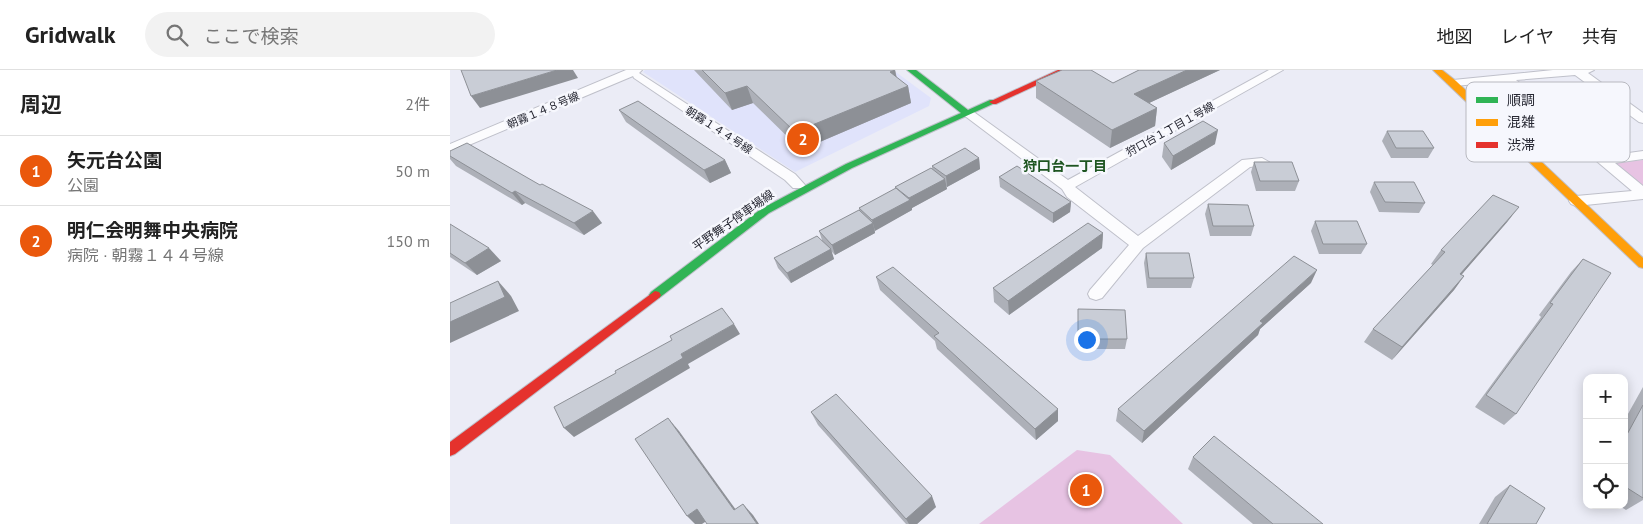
<!DOCTYPE html>
<html lang="ja">
<head>
<meta charset="utf-8">
<style>
	body { margin:0; font-family:"PT Sans","Noto Sans JP",sans-serif; background:#f2f2f2; color:#222 }
	.controls { position:absolute; right:15px; bottom:15px; display:grid; overflow:hidden; border-radius:10px; box-shadow:0 2px 12px #0003 }
	.controls button { width:45px; height:45px; display:grid; place-items:center; padding:0; border:0; border-bottom:1px solid #e0e0e0; background:#fff; color:#222; font:25px sans-serif }
	.you { position:absolute; left:636px; top:269px; width:18px; height:18px; margin:-12px; border:4px solid #fff; border-radius:50%; background:#1a73e8; box-shadow:0 0 0 8px #1a73e833 }
	.badge { display:grid; place-items:center; width:32px; height:32px; border-radius:50%; background:#ea580c; color:#fff; font-size:16px; font-weight:700 }
	.pin { position:absolute; translate:-50% -50%; border:2px solid #fff; box-shadow:0 1px 5px #0006 }
	.list { margin:0; padding:0; list-style:none }
	h2 { display:flex; justify-content:space-between; align-items:center; height:65px; margin:0; padding:0 20px; font-size:21px }
	h2 small { font-size:16px; font-weight:400; color:#767676 }
	.list li { display:grid; grid-template-columns:32px 1fr auto; gap:15px; align-items:center; box-sizing:border-box; height:70px; padding:0 20px; border-top:1px solid #e0e0e0 }
	.list b { display:block; font-size:19px; white-space:nowrap }
	.list p { margin:0; font-size:16px; white-space:nowrap; color:#767676 }
	.list em { font-size:16px; font-style:normal; color:#767676 }
	.icon { flex:none; width:28px; height:28px; fill:none; stroke:currentColor; stroke-width:2; stroke-linecap:round; stroke-linejoin:round }
	.map { position:relative; flex:none; width:1193px; height:454px; overflow:hidden }
	header { display:flex; align-items:center; gap:30px; box-sizing:border-box; height:70px; padding:0 25px; background:#fff; border-bottom:1px solid #e0e0e0 }
	header strong { font-size:24px }
	nav { display:flex; gap:28px; margin-inline-start:auto; font-size:18px }
	.search { width:350px; height:45px; background:#f2f2f2; display:flex; align-items:center; gap:12px; box-sizing:border-box; padding:0 18px; border-radius:28px; color:#767676; font-size:19px }
	main { display:flex }
	aside { flex:1; background:#fff }
	.map>svg:first-child { display:block }
</style>
</head>
<body>
<header>
<strong>Gridwalk</strong>
<div class="search"><svg class="icon" aria-label="search" viewBox="0 0 24 24"><circle cx="10" cy="10" r="6"/><path d="M15 15l6 6"/></svg>ここで検索</div>
<nav><a>地図</a><a>レイヤ</a><a>共有</a></nav>
</header>
<main>
<aside>
<h2>周辺<small>2件</small></h2>
<ul class="list">
<li><span class="badge">1</span><div><b>矢元台公園</b><p>公園</p></div><em>50 m</em></li>
<li><span class="badge">2</span><div><b>明仁会明舞中央病院</b><p>病院 · 朝霧１４４号線</p></div><em>150 m</em></li>
</ul>
</aside>
<div class="map">
<svg width="1193" height="454" viewBox="0 0 1193 454">
	<rect width="100%" height="100%" fill="#ebecf6"/>
	<path fill="#e0e3fb" d="M195 0H443L481 28 479 36 345 102 193 2Z"/>
	<g fill="#e7c3e3">
		<path d="M1193 90V116L1165 93Z"/>
		<path d="M627 380 660 385 733 454H529Z"/>
	</g>
	<g fill="none" stroke-linecap="round" stroke-linejoin="round">
		<g stroke="#bfc0ca" stroke-width="2">
			<g id="street">
				<path d="M176 0H192L189 3 345 104 355 115 353 118H343L335 110 184 8 183 6 0 83V74Z"/>
				<path d="M819 0H833L625 117 688 166 792 90 812 88 819 92 817 95 800 97 693 178 652 228 646 230 640 228 638 224 640 220 679 175 617 127 612 119 511 43 513 40H521L618 110Z"/>
				<path d="M1103 0H1144L1138 3 1193 43V53L1189 52 1125 5 1066 10 1157 86 1193 81V89L1165 93 1193 116V129L1126 136 1121 134 1119 131 1121 128 1126 126 1182 121 1053 12 1003 16 997 13 1003 10Z"/>
			</g>
		</g>
		<g stroke="#bfc0ca" stroke-width="2">
			<path id="fast" d="M457 0H466L518 40 540 30H543L547 32 402 98 319 143 209 228H201L199 225 201 222 311 139 396 94 511 43Z"/>
		</g>
		<g stroke="#bfc0ca" stroke-width="2">
			<path id="slow" d="M983 0H992L1006 11 1193 188V198L1189 197Z"/>
		</g>
		<g stroke="#bfc0ca" stroke-width="2">
			<g id="jam">
				<path d="M608 0H619L546 34H543L539 32Z"/>
				<path d="M205 221 209 222 211 225 209 228 5 384 0 386V372Z"/>
			</g>
		</g>
		<use href="#street" fill="#fcfcfe" fill-rule="evenodd"/>
		<use href="#fast" fill="#30b455" fill-rule="evenodd"/>
		<use href="#slow" fill="#ff9f0a" fill-rule="evenodd"/>
		<use href="#jam" fill="#e5322d" fill-rule="evenodd"/>
	</g>
	<g fill="#adb0b8">
		<path d="M244 0H445L447 8 458 16 461 33 351 80 303 33 282 40Z"/>
		<path d="M689 0H770L699 33 707 38 705 56 660 78 586 28V11L663 13Z"/>
		<path d="M169 40 275 90 281 103 260 113 176 52Z"/>
		<path d="M937 61 984 78 978 88H941L932 71Z"/>
		<path d="M714 73 765 74 721 100 712 87Z"/>
		<path d="M0 81 152 153 134 165 75 133 72 135 6 96 0 89Z"/>
		<path d="M529 88 530 99 497 117 496 116 497 119 462 138V140L425 160V163L385 185 381 181 384 189 341 213 328 198 324 188 372 170 369 161 409 141V138L446 119 445 117 482 99V96Z"/>
		<path d="M804 92 849 111 845 121H806L801 102Z"/>
		<path d="M549 107 621 132 620 142 603 153 550 117Z"/>
		<path d="M924 112 975 133 969 143 929 142 920 122Z"/>
		<path d="M758 134 804 156 801 166H760L755 144Z"/>
		<path d="M865 151 917 174 911 184H869L861 161Z"/>
		<path d="M1058 151 1011 205 1014 206 1004 220 942 290 914 272 923 259 983 195 981 194 991 180Z"/>
		<path d="M0 154 51 191 27 205 0 187Z"/>
		<path d="M653 163 652 178 559 245 544 232 543 218Z"/>
		<path d="M696 183 744 208 741 218H697L694 193Z"/>
		<path d="M1133 189 1066 344 1054 355 1025 337 1091 247 1089 245 1121 202Z"/>
		<path d="M426 207 608 351 586 370 487 279 485 271 430 220Z"/>
		<path d="M861 213 810 259 808 265 692 373 666 351 668 339Z"/>
		<path d="M628 239 677 269 675 279H628Z"/>
		<path d="M1193 317V430L1176 440 1168 435H1174V351Z"/>
		<path d="M361 342 486 437 467 454H456L368 355Z"/>
		<path d="M743 387 873 454H803L738 399Z"/>
		<path d="M1060 415 1086 454H1029L1045 427Z"/>
	</g>
	<g fill="#8d9096">
		<path d="M107 0H123L128 8 30 38 21 26Z"/>
		<path d="M445 0 448 17 440 2Z"/>
		<path d="M737 0H770L682 41 684 24Z"/>
		<path d="M297 16 303 33 282 40 275 23Z"/>
		<path d="M458 16 461 33 351 80 345 62Z"/>
		<path d="M707 38 705 56 660 78 662 60Z"/>
		<path d="M768 60 765 74 721 100 723 86Z"/>
		<path d="M529 88 530 99 497 117 496 106Z"/>
		<path d="M275 90 281 103 260 113 254 100Z"/>
		<path d="M495 109 497 119 462 138V140L425 161 422 150 460 130 459 128Z"/>
		<path d="M65 121 75 133 72 135 62 123Z"/>
		<path d="M621 132 620 142 603 153V143Z"/>
		<path d="M1069 137 1058 151 1000 218 1010 204Z"/>
		<path d="M143 141 152 153 134 165 124 153Z"/>
		<path d="M423 153 425 163 385 185 382 175Z"/>
		<path d="M653 163 652 178 559 245 558 231Z"/>
		<path d="M39 178 51 191 27 205 15 193Z"/>
		<path d="M381 179 384 189 341 213 337 203Z"/>
		<path d="M867 200 861 213 810 259 808 265 692 373 694 361 810 251Z"/>
		<path d="M1014 206 1004 220 942 290 952 277Z"/>
		<path d="M48 211 61 226 69 241 0 273V252Z"/>
		<path d="M284 254 290 264 238 294 240 298 124 367 114 358 231 284Z"/>
		<path d="M608 339V351L586 370 585 359Z"/>
		<path d="M218 348 229 361 294 451 284 440Z"/>
		<path d="M482 426 486 437 467 454H459L456 449Z"/>
		<path d="M293 434 303 445 309 454H307Z"/>
		<path d="M247 439 258 450 252 454H245L237 446Z"/>
	</g>
	<g fill="#c9cdd6" stroke="#8d9096">
		<path d="M11 0H107L21 26Z"/>
		<path d="M252 0H445L440 2 458 16 345 62 297 16 275 23Z"/>
		<path d="M612 0H641L663 13 689 0H737L684 24 707 38 662 60 586 11Z"/>
		<path d="M188 31 275 90 254 100 169 40Z"/>
		<path d="M753 51 768 60 723 86 714 73Z"/>
		<path d="M937 61H973L984 78H946Z"/>
		<path d="M17 73 90 115 92 114 143 141 124 153 65 121 62 123 0 86V81Z"/>
		<path d="M515 78 529 88 496 106 482 96Z"/>
		<path d="M804 92H842L849 111H810Z"/>
		<path d="M567 96 621 132 603 143 549 107Z"/>
		<path d="M481 98 495 109 459 128 445 117Z"/>
		<path d="M924 112H964L975 133 935 132Z"/>
		<path d="M446 118 460 130 422 150 409 138Z"/>
		<path d="M1043 125 1069 137 1010 204 1014 206 952 277 923 259 995 182 991 180Z"/>
		<path d="M758 134 798 135 804 156H763Z"/>
		<path d="M409 140 423 153 382 175 369 161Z"/>
		<path d="M865 151H907L917 174H873Z"/>
		<path d="M638 153 653 163 558 231 543 218Z"/>
		<path d="M0 154 39 178 15 193 0 183Z"/>
		<path d="M367 166 381 179 337 203 324 188Z"/>
		<path d="M696 183H739L744 208H699Z"/>
		<path d="M844 186 867 200 810 251 813 253 694 361 668 339Z"/>
		<path d="M1133 189 1161 203 1066 344 1036 325 1103 234 1100 233Z"/>
		<path d="M443 197 608 339 585 359 484 266 489 263 426 207Z"/>
		<path d="M48 211 55 227 0 252V233Z"/>
		<path d="M272 238 284 254 231 284 233 288 114 358 104 337 166 303 165 301 222 270 220 266Z"/>
		<path d="M628 239 675 240 677 269H628Z"/>
		<path d="M386 324 482 426 456 449 361 342Z"/>
		<path d="M1193 335V428L1174 416V370Z"/>
		<path d="M218 348 284 440 293 434 307 454H257L247 439 237 446 185 369Z"/>
		<path d="M764 366 873 454H823L743 387Z"/>
		<path d="M1060 415 1095 438 1086 454H1037Z"/>
	</g>
	<g text-anchor="middle" dominant-baseline="central" stroke-width="5" stroke-linejoin="round" paint-order="stroke">
		<g font-size="11" fill="#262732" stroke="#f6f7fd">
			<text transform="translate(93 40) rotate(-23)">朝霧１４８号線</text>
			<text transform="translate(720 59) rotate(-29)">狩口台１丁目１号線</text>
			<text transform="translate(269 60) rotate(33)">朝霧１４４号線</text>
		</g>
		<g font-size="12" fill="#262732" stroke="#f6f7fd">
			<text transform="translate(283 150) rotate(-35)">平野舞子停車場線</text>
		</g>
		<g font-size="14" font-weight="bold" fill="#1e5521" stroke="#f6f7fd">
			<text x="615" y="96">狩口台一丁目</text>
		</g>
	</g>
	<rect x="1016" y="12" width="164" height="80" rx="8" fill="#f6f7fd" stroke="#b8b9c0" stroke-width="1"/>
	<rect x="1026" y="27" width="22" height="6" fill="#30b455"/>
	<rect x="1026" y="49" width="22" height="7" fill="#ff9f0a"/>
	<rect x="1026" y="72" width="22" height="6" fill="#e5322d"/>
	<g font-size="14" fill="#262732">
		<text x="1057" y="35">順調</text>
		<text x="1057" y="57">混雑</text>
		<text x="1057" y="80">渋滞</text>
	</g>
</svg>
<div class="controls">
<button>+</button>
<button>−</button>
<button><svg class="icon" aria-label="locate" viewBox="0 0 24 24"><circle cx="12" cy="12" r="6"/><path d="M12 2v4M12 18v4M2 12h4M18 12h4"/></svg></button>
</div>
<div class="you"></div>
<div class="pin badge" style="left:636px;top:420px">1</div>
<div class="pin badge" style="left:353px;top:69px">2</div>
</div>
</main>
</body>
</html>
